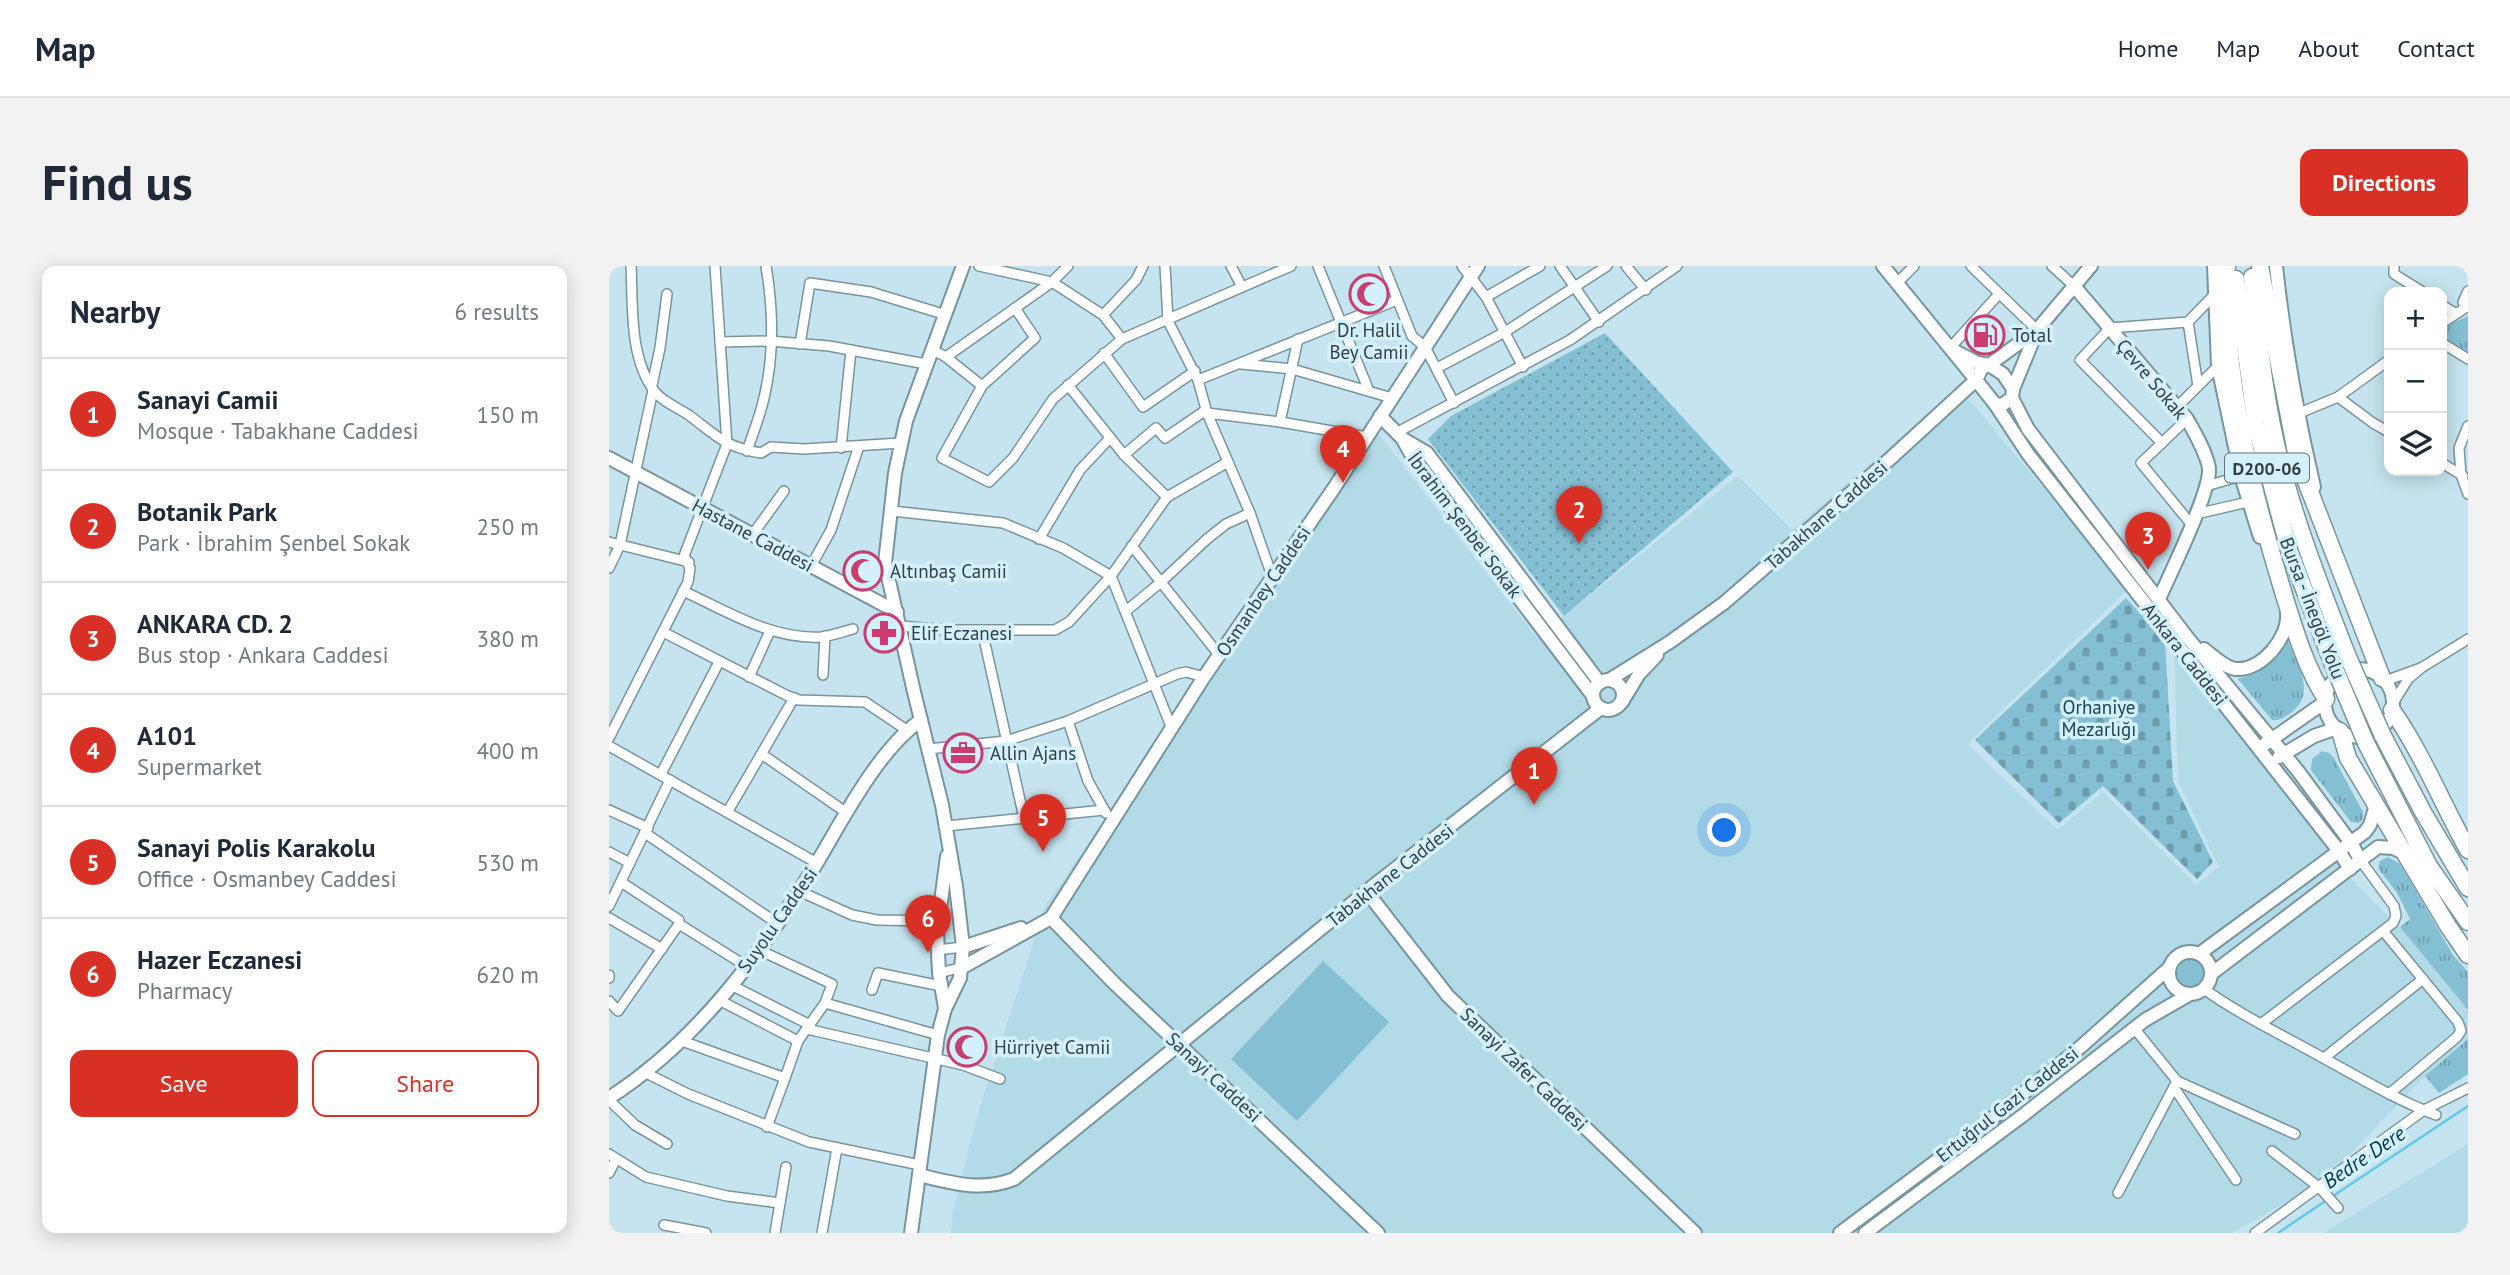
<!DOCTYPE html>
<html lang="en">
<head>
<meta charset="utf-8">
<style>
	body { margin:0; font-family:"PT Sans",sans-serif; background:#f2f2f3; color:#1f2937 }
	.controls { position:absolute; right:21px; top:21px; display:grid; overflow:hidden; border-radius:14px; box-shadow:0 4px 18px #0003 }
	.controls button { width:63px; height:63px; display:grid; place-items:center; padding:0; border:0; border-bottom:2px solid #e0e1e3; background:#fff; color:#1f2937; font:35px sans-serif }
	.you { position:absolute; left:1116px; top:565px; width:24px; height:24px; margin:-18px; border:5px solid #fff; border-radius:50%; background:#1a73e8; box-shadow:0 0 0 10px #1a73e833 }
	.badge { display:grid; place-items:center; width:46px; height:46px; border-radius:50%; background:#d93025; color:#fff; font-size:23px; font-weight:700 }
	.pin { position:absolute; translate:-50% -58px; filter:drop-shadow(0 2px 4px #0008) }
	.pin::after { content:''; position:absolute; top:37px; width:24px; height:21px; background:inherit; clip-path:polygon(0 0,100% 0,50% 100%) }
	.list { margin:0; padding:0; list-style:none }
	h2 { display:flex; justify-content:space-between; align-items:center; height:91px; margin:0; padding:0 28px; font-size:30px }
	h2 small { font-size:23px; font-weight:400; color:#747a83 }
	.list li { display:grid; grid-template-columns:46px 1fr auto; gap:21px; align-items:center; box-sizing:border-box; height:112px; padding:0 28px; border-top:2px solid #e0e1e3 }
	.list b { display:block; font-size:26px; white-space:nowrap }
	.list p { margin:0; font-size:23px; white-space:nowrap; color:#747a83 }
	.list em { font-size:23px; font-style:normal; color:#747a83 }
	.actions { display:flex; gap:14px; padding:21px 28px }
	.actions a { flex:1; padding:16px 0; border:2px solid #d93025; border-radius:14px; text-align:center; font-size:24px; color:#d93025 }
	.actions .main { background:#d93025; color:#fff }
	.icon { flex:none; width:38px; height:38px; fill:none; stroke:currentColor; stroke-width:2; stroke-linecap:round; stroke-linejoin:round }
	.map { position:relative; flex:none; width:1859px; height:967px; overflow:hidden; border-radius:14px }
	header { display:flex; align-items:center; gap:42px; box-sizing:border-box; height:98px; padding:0 35px; background:#fff; border-bottom:2px solid #e0e1e3 }
	header strong { font-size:33px }
	nav { display:flex; gap:38px; margin-inline-start:auto; font-size:24px }
	.intro { display:flex; align-items:center; justify-content:space-between; box-sizing:border-box; height:168px; padding:0 42px }
	h1 { margin:0; font-size:49px }
	.button { padding:18px 32px; border-radius:14px; background:#d93025; color:#fff; font-size:24px; font-weight:700 }
	main { display:flex; gap:42px; padding:0 42px }
	aside { flex:1; background:#fff; border-radius:14px; box-shadow:0 4px 18px #0003 }
	.map>svg:first-child { display:block }
</style>
</head>
<body>
<header>
<strong>Map</strong>
<nav><a>Home</a><a>Map</a><a>About</a><a>Contact</a></nav>
</header>
<div class="intro"><h1>Find us</h1><a class="button">Directions</a></div>
<main>
<aside>
<h2>Nearby<small>6 results</small></h2>
<ul class="list">
<li><span class="badge">1</span><div><b>Sanayi Camii</b><p>Mosque · Tabakhane Caddesi</p></div><em>150 m</em></li>
<li><span class="badge">2</span><div><b>Botanik Park</b><p>Park · İbrahim Şenbel Sokak</p></div><em>250 m</em></li>
<li><span class="badge">3</span><div><b>ANKARA CD. 2</b><p>Bus stop · Ankara Caddesi</p></div><em>380 m</em></li>
<li><span class="badge">4</span><div><b>A101</b><p>Supermarket</p></div><em>400 m</em></li>
<li><span class="badge">5</span><div><b>Sanayi Polis Karakolu</b><p>Office · Osmanbey Caddesi</p></div><em>530 m</em></li>
<li><span class="badge">6</span><div><b>Hazer Eczanesi</b><p>Pharmacy</p></div><em>620 m</em></li>
</ul>
<div class="actions"><a class="main">Save</a><a>Share</a></div>
</aside>
<div class="map">
<svg width="1859" height="967" viewBox="0 0 1859 967">
	<defs>
		<pattern id="grass-tufts" width="24" height="20" patternUnits="userSpaceOnUse" patternTransform="scale(1.75)"><rect width="24" height="20" fill="#85bfd3"/><path d="M3 7l-1-3M5 7V3M7 7l1-3M15 17l-1-3M17 17v-4M19 17l1-3" fill="none" stroke="#6d9dad"/></pattern>
		<pattern id="cemetery-stones" width="16" height="16" patternUnits="userSpaceOnUse" patternTransform="scale(1.75)"><rect width="16" height="16" fill="#85bfd3"/><path d="M2 7V4a2 2 0 0 1 4 0v3zM10 15v-3a2 2 0 0 1 4 0v3z" fill="#6d9dad"/></pattern>
		<pattern id="park-dots" width="8" height="8" patternUnits="userSpaceOnUse" patternTransform="scale(1.75)"><rect width="8" height="8" fill="#85bfd3"/><path d="M2 2h.1M6 6h.1" fill="none" stroke="#6d9dad" stroke-width="1.8" stroke-linecap="round"/></pattern>
	</defs>
	<rect width="100%" height="100%" fill="#c6e4ef"/>
	<g fill="#b2dae7">
		<path d="M1350 122 1519 323 1358 478 1449 564 1494 526 1587 619 1610 601 1569 515 1565 378 1744 615 1791 661 1859 744V773L1816 810 1716 914 1623 967H342L344 945 366 857 436 640 767 165 928 372 1129 210 1183 264Z"/>
		<path d="M1859 878V967H1715Z"/>
	</g>
	<g fill="url(#grass-tufts)">
		<path d="M1859 50V91L1833 72V67L1842 58Z"/>
		<path d="M1679 375C1689 398 1707 427 1683 446 1676 451 1671 455 1663 454L1629 413C1652 407 1669 396 1679 375Z"/>
		<path d="M1713 485 1720 487 1725 492 1754 546V553L1750 557 1742 556 1702 504 1703 493Z"/>
		<path d="M1779 591 1791 598 1844 689 1859 706V744L1791 661 1801 653 1788 627 1769 602 1771 595Z"/>
		<circle cx="1582" cy="707" r="14"/>
		<path d="M1859 773V808L1830 827 1816 810Z"/>
	</g>
	<path fill="url(#cemetery-stones)" d="M1517 332 1556 375 1564 515 1604 596 1588 613 1494 520 1450 557 1366 474Z"/>
	<path fill="url(#park-dots)" d="M996 67 1124 206 955 350 819 173 842 150Z"/>
	<path fill="#85bfd3" d="M714 695 780 756 688 855 622 793Z"/>
	<g fill="none" stroke-linecap="round" stroke-linejoin="round">
		<g stroke="#60c8e9" stroke-width="2.5">
			<path d="M1724 930 1859 840"/>
			<path d="M1669 967 1718 934"/>
		</g>
		<g stroke="#78949e" stroke-width="12">
			<g id="street">
				<path d="M22 0C24 40 20 93 46 126 55 137 70 142 81 150 109 171 116 181 152 187L162 181 195 183 292 177"/>
				<path d="M370 0 443 16 494 49 513 73"/>
				<path d="M556 0 559 55 589 114 598 147 641 247 664 313"/>
				<path d="M622 0 633 21"/>
				<path d="M709 0 760 125"/>
				<path d="M775 0 803 70 816 81 845 137"/>
				<path d="M853 0 877 31 914 101"/>
				<path d="M951 0 990 56"/>
				<path d="M1017 0 1037 24"/>
				<path d="M1362 0 1428 64"/>
				<path d="M1443 0 1465 20"/>
				<path d="M1785 0V8L1814 26"/>
				<path d="M1288 17 1305 0"/>
				<path d="M877 31 931 0"/>
				<path d="M1833 39 1846 47"/>
				<path d="M1856 41 1854 36 1859 25"/>
				<path d="M406 42 426 72 373 120 333 192 380 216 404 192 444 133 513 73 682 0"/>
				<path d="M494 49 527 14 534 0"/>
				<path d="M1579 56 1607 27"/>
				<path d="M1833 57 1859 40"/>
				<path d="M111 76 161 75 220 80 317 98"/>
				<path d="M1833 77 1859 93"/>
				<path d="M191 78 201 17 262 26 334 48"/>
				<path d="M1341 82 1390 28"/>
				<path d="M322 83 337 91 373 120"/>
				<path d="M495 87 534 141 586 105"/>
				<path d="M337 91 443 16 459 0"/>
				<path d="M632 98 683 103 783 132"/>
				<path d="M828 102 896 66 998 0"/>
				<path d="M589 114 788 34"/>
				<path d="M43 119 51 82 58 28"/>
				<path d="M459 119 515 189 558 231"/>
				<path d="M1729 131 1780 94"/>
				<path d="M1568 141 1609 100"/>
				<path d="M598 147 671 156 758 171"/>
				<path d="M1688 148 1729 131 1764 157 1780 166"/>
				<path d="M1578 153 1532 197 1582 258"/>
				<path d="M671 156 689 73"/>
				<path d="M1859 160 1850 182 1852 209 1859 228"/>
				<path d="M787 167 961 74 1068 0"/>
				<path d="M1553 177 1471 94 1501 62 1579 56 1589 120"/>
				<path d="M232 182 242 84"/>
				<path d="M138 185C144 167 151 150 155 132 165 90 164 42 157 0"/>
				<path d="M515 189 547 162 556 172 597 144"/>
				<path d="M1833 197 1854 210"/>
				<path d="M1597 220 1632 210"/>
				<path d="M283 245 394 257 454 282 502 310"/>
				<path d="M1587 248 1639 236"/>
				<path d="M144 268 175 225"/>
				<path d="M430 273 471 204 501 172"/>
				<path d="M0 276 80 296"/>
				<path d="M523 280 611 390"/>
				<path d="M202 300 222 264 250 180"/>
				<path d="M0 302 11 279 44 124"/>
				<path d="M502 310 563 463"/>
				<path d="M74 325C118 345 163 374 212 371 222 370 233 366 244 363"/>
				<path d="M517 345 552 316 598 273 617 258 641 247"/>
				<path d="M291 360 338 364H446L460 356 502 310 558 231 619 196"/>
				<path d="M373 364 415 552"/>
				<path d="M54 366 179 430 190 434 256 436 299 465"/>
				<path d="M1812 402 1859 373"/>
				<path d="M214 409 216 370"/>
				<path d="M140 411 161 365"/>
				<path d="M1776 415 1812 402 1799 413 1783 439"/>
				<path d="M459 455 479 515 497 547"/>
				<path d="M0 472 79 316 81 302 75 290 118 178 106 0"/>
				<path d="M0 480 208 597"/>
				<path d="M319 483 397 475 459 455 568 408 577 406 595 411"/>
				<path d="M154 489 238 547"/>
				<path d="M52 508 110 396"/>
				<path d="M0 544 39 562"/>
				<path d="M119 545 185 432"/>
				<path d="M337 560 495 544"/>
				<path d="M36 567 169 658"/>
				<path d="M0 586 21 597"/>
				<path d="M190 625 243 649 268 654 330 655"/>
				<path d="M0 640 61 514"/>
				<path d="M0 652 53 683"/>
				<path d="M70 658 137 700"/>
				<path d="M1775 666 1849 756 1852 765 1848 771 1780 828"/>
				<path d="M150 684 223 718 216 737 329 769"/>
				<path d="M328 684 354 681"/>
				<path d="M330 707 354 701"/>
				<path d="M0 709V712"/>
				<path d="M122 719 201 759"/>
				<path d="M1595 723C1630 748 1669 767 1707 788 1746 809 1785 833 1827 849"/>
				<path d="M263 724 269 707 332 720"/>
				<path d="M110 734 189 775"/>
				<path d="M0 735 9 745 70 658V654L12 616"/>
				<path d="M1652 758 1784 657 1787 650 1785 640 1752 595"/>
				<path d="M1525 762 1568 815 1686 868"/>
				<path d="M198 763 354 799 391 813"/>
				<path d="M73 775 176 812 158 861"/>
				<path d="M1715 792 1814 713"/>
				<path d="M37 807 79 828 200 876 311 899"/>
				<path d="M176 812 189 775 216 737"/>
				<path d="M1566 823 1627 914"/>
				<path d="M0 834 26 859 58 878"/>
				<path d="M1663 885 1711 922 1729 942"/>
				<path d="M0 888 37 911 118 930 171 937"/>
				<path d="M0 907 7 893"/>
				<path d="M1509 927 1568 815"/>
				<path d="M55 959 97 967"/>
				<path d="M166 967 177 901"/>
				<path d="M213 967 228 882"/>
				<path d="M1646 967 1815 844 1859 822"/>
			</g>
		</g>
		<g stroke="#78949e" stroke-width="16">
			<g id="secondary">
				<path d="M1605 0 1609 100 1632 210 1651 271"/>
				<path d="M1667 0C1675 75 1688 148 1705 221"/>
				<path d="M1465 20 1578 153C1586 167 1597 186 1600 202 1602 225 1561 308 1550 333"/>
				<path d="M1344 84 1369 97 1380 99 1428 64 1482 0"/>
				<path d="M1380 99 1394 108 1404 123 1403 132 1393 139 1386 138 1367 114 1373 102Z"/>
				<path d="M1404 123 1427 67"/>
				<path d="M1403 132 1419 163 1578 371 1689 505 1742 577 1752 595"/>
				<path d="M1386 138 1419 188 1730 585 1741 603"/>
				<path d="M771 150 793 172 806 195 984 430"/>
				<path d="M794 173 818 187 991 417"/>
				<path d="M0 192 288 346"/>
				<path d="M1595 383C1604 390 1616 402 1627 403 1653 405 1680 371 1678 348"/>
				<circle cx="1750" cy="437" r="34"/>
				<path d="M1000 414 1061 376 1115 337 1282 192 1367 114 1274 0"/>
				<circle cx="999" cy="429" r="15"/>
				<path d="M1013 436 1030 408 1048 389"/>
				<path d="M1656 478 1716 436"/>
				<path d="M1670 491 1705 470 1728 462"/>
				<path d="M758 626 839 730 1086 967"/>
				<path d="M442 652 505 717 769 967"/>
				<path d="M354 681 412 662"/>
				<circle cx="1581" cy="707" r="21"/>
				<path d="M1590 688 1756 566 1761 559 1767 539"/>
				<path d="M354 701 442 652 595 411 725 222 869 0"/>
				<path d="M1602 708 1769 581 1784 582 1795 587"/>
				<path d="M336 742 330 707 328 666 338 590"/>
				<path d="M0 832C90 774 154 685 209 595 235 551 270 483 312 454"/>
				<path d="M310 909C343 917 372 926 405 913L763 621 992 442"/>
				<path d="M302 967 329 769 336 743 351 712 354 681 347 620 333 539 305 426 276 297 286 207 297 155 354 0"/>
				<path d="M1231 967 1366 866 1467 785 1560 702"/>
				<path d="M1256 967 1413 850 1536 754 1581 728"/>
			</g>
		</g>
		<g stroke="#78949e" stroke-width="19">
			<g id="highway">
				<path d="M1618 0C1616 13 1618 29 1618 43 1621 137 1645 229 1672 319 1684 358 1695 399 1717 433"/>
				<path d="M1651 0 1688 192 1773 412"/>
				<path d="M1643 11C1650 78 1657 148 1676 213 1693 274 1716 332 1739 391"/>
				<path d="M1627 13 1647 160 1680 284 1723 396"/>
				<path d="M1783 444C1814 489 1833 537 1859 584"/>
				<path d="M1731 465 1739 492 1839 660 1859 689"/>
				<path d="M1774 470 1814 546 1859 622"/>
				<path d="M1757 477 1820 600 1859 656"/>
			</g>
		</g>
		<use href="#street" stroke="#fff" stroke-width="9"/>
		<use href="#secondary" stroke="#fff" stroke-width="12"/>
		<use href="#highway" stroke="#fff" stroke-width="16"/>
		<g stroke="#78949e" stroke-width="19" stroke-linecap="butt">
			<g id="highway-bridge">
				<path d="M1739 391 1774 470"/>
				<path d="M1723 396 1757 477"/>
			</g>
		</g>
		<use href="#highway-bridge" stroke="#fff" stroke-width="16"/>
	</g>
	<defs>
		<g id="mosque-ring" transform="scale(2.0125)"><circle r="9.5" fill="#d2f1fc" stroke="#c93d6f" stroke-width="1.5"/><path d="M3.5-4.9A6 6 0 1 0 3.5 4.9A5 5 0 1 1 3.5-4.9Z" fill="#c93d6f"/></g>
		<g id="fuel-ring" transform="scale(2.0125)"><circle r="9.5" fill="#d2f1fc" stroke="#c93d6f" stroke-width="1.5"/><path d="M-5.5-6h7V0h2V4h1.3V-2.5L3-4.5l.8-.8L6-3V5H2.5V1h-1V6h-7ZM-4.2-4.7v3.2H.2V-4.7Z" fill="#c93d6f"/></g>
		<g id="pharmacy-ring" transform="scale(2.0125)"><circle r="9.5" fill="#d2f1fc" stroke="#c93d6f" stroke-width="1.5"/><path d="M-2-6h4v4h4v4h-4v4h-4v-4h-4v-4h4Z" fill="#c93d6f"/></g>
		<g id="office-ring" transform="scale(2.0125)"><circle r="9.5" fill="#d2f1fc" stroke="#c93d6f" stroke-width="1.5"/><path d="M-6-3h4V-5.5h4V-3h4V5H-6ZM-1-4.5V-3h2v-1.5ZM-6 0V1H6V0Z" fill="#c93d6f"/></g>
	</defs>
	<g fill-rule="evenodd">
		<use href="#mosque-ring" x="760" y="28"/>
		<use href="#fuel-ring" x="1376" y="69"/>
		<use href="#mosque-ring" x="254" y="305"/>
		<use href="#pharmacy-ring" x="275" y="367"/>
		<use href="#office-ring" x="354" y="487"/>
		<use href="#mosque-ring" x="358" y="781"/>
	</g>
	<g text-anchor="middle" dominant-baseline="central" stroke-width="7" stroke-linejoin="round" paint-order="stroke">
		<rect fill="#d2f1fc" stroke="#62747a" stroke-width="2" x="1616" y="187.5" width="84" height="29" rx="5"/>
		<g font-size="18" font-weight="bold" fill="#323f43">
			<text x="1658" y="202">D200-06</text>
		</g>
		<g font-size="19" fill="#323f43" stroke="#d2f1fc" text-anchor="start">
			<text x="760" y="64" text-anchor="middle">Dr. Halil<tspan x="760" dy="22">Bey Camii</tspan></text>
			<text x="1403" y="69">Total</text>
			<text x="281" y="305">Altınbaş Camii</text>
			<text x="302" y="367">Elif Eczanesi</text>
			<text x="381" y="487">Allin Ajans</text>
			<text x="385" y="781">Hürriyet Camii</text>
		</g>
		<g font-size="19" fill="#323f43" stroke="#d2f1fc">
			<text transform="translate(1543 113) rotate(50)">Çevre Sokak</text>
			<text transform="translate(1217 249) rotate(-41)">Tabakhane Caddesi</text>
			<text transform="translate(856 259) rotate(53)">İbrahim Şenbel Sokak</text>
			<text transform="translate(144 269) rotate(28)">Hastane Caddesi</text>
			<text transform="translate(654 325) rotate(-56)">Osmanbey Caddesi</text>
			<text transform="translate(1704 342) rotate(69)">Bursa - İnegöl Yolu</text>
			<text transform="translate(1576 388) rotate(52)">Ankara Caddesi</text>
			<text transform="translate(781 609) rotate(-38)">Tabakhane Caddesi</text>
			<text transform="translate(168 654) rotate(-55)">Suyolu Caddesi</text>
			<text transform="translate(915 803) rotate(44)">Sanayi Zafer Caddesi</text>
			<text transform="translate(605 811) rotate(43)">Sanayi Caddesi</text>
			<text transform="translate(1398 838) rotate(-38)">Ertuğrul Gazi Caddesi</text>
		</g>
		<g font-size="19" fill="#164552" stroke="#d2f1fc">
			<text x="1490" y="441">Orhaniye<tspan x="1490" dy="22">Mezarlığı</tspan></text>
		</g>
		<g font-size="21" font-style="italic" fill="#033643" stroke="#d2f1fc">
			<text transform="translate(1755 891) rotate(-34)">Bedre Dere</text>
		</g>
	</g>
</svg>
<div class="controls">
<button>+</button>
<button>−</button>
<button><svg class="icon" aria-label="layers" viewBox="0 0 24 24"><path d="M12 4l9 5-9 5-9-5zM3 14l9 5 9-5"/></svg></button>
</div>
<div class="you"></div>
<div class="pin badge" style="left:925px;top:539px">1</div>
<div class="pin badge" style="left:970px;top:278px">2</div>
<div class="pin badge" style="left:1539px;top:304px">3</div>
<div class="pin badge" style="left:734px;top:217px">4</div>
<div class="pin badge" style="left:434px;top:586px">5</div>
<div class="pin badge" style="left:319px;top:687px">6</div>
</div>
</main>
</body>
</html>
